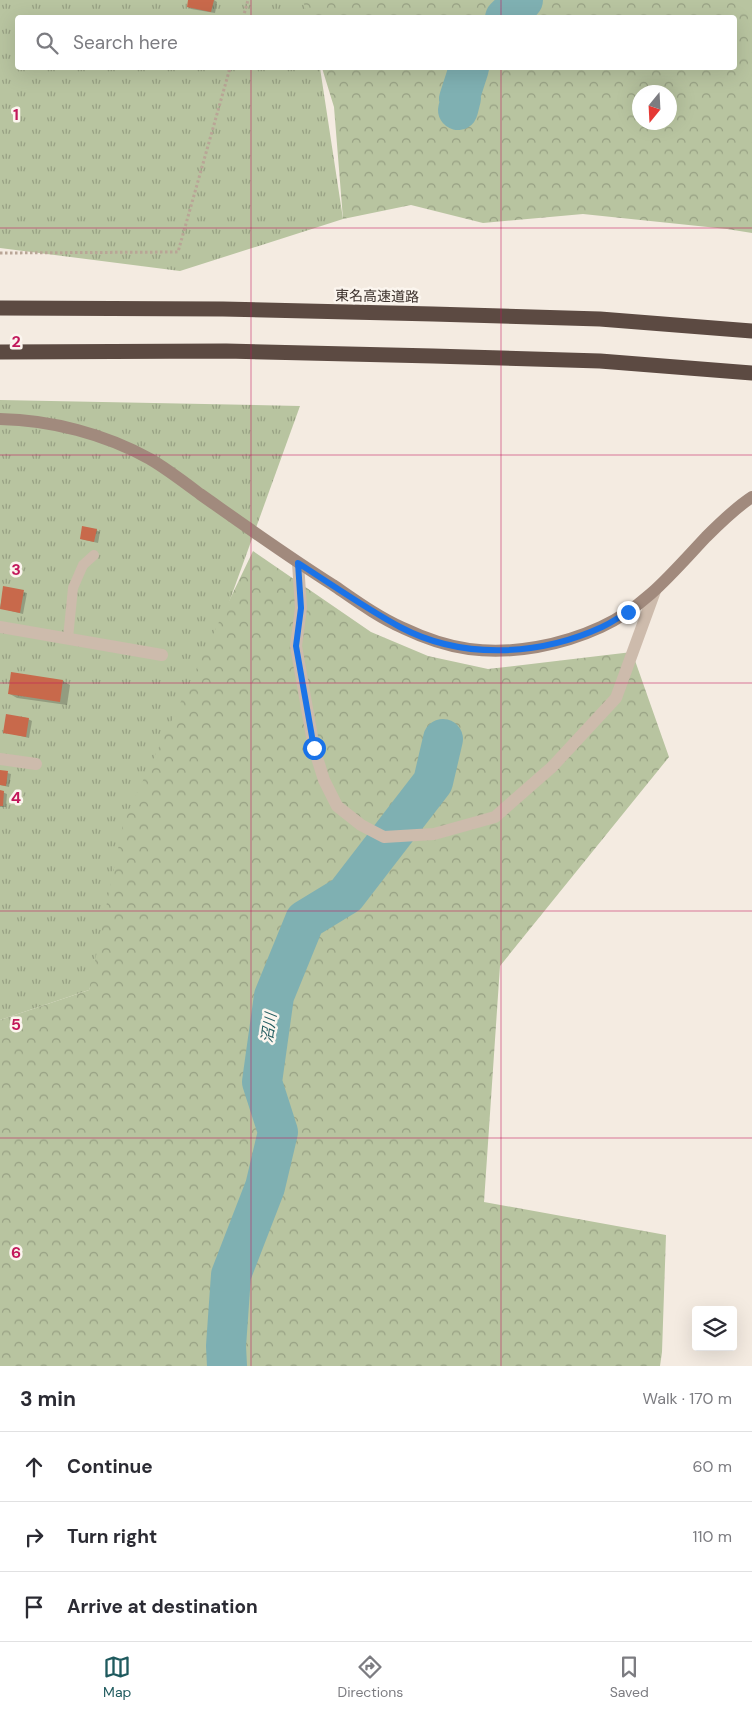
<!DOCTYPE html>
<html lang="en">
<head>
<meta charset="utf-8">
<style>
	body { margin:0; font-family:"DM Sans","Noto Sans JP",sans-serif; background:#f2f2f3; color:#2b2b33 }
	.controls { position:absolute; right:15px; bottom:15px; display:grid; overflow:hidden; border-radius:5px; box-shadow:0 5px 20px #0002 }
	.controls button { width:45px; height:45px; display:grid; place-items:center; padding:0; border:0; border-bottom:1px solid #e1e1e2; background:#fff; color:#2b2b33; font:25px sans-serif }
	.compass { position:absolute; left:632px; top:85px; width:45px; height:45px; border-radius:50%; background:#fff; box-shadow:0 5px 20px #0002; rotate:198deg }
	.stop { position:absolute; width:15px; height:15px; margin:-11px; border:4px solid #1a73e8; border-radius:50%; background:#fff }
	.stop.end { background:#1a73e8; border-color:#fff; box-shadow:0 1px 5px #0008 }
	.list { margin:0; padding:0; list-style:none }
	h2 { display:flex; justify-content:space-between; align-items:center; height:65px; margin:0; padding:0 20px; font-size:21px }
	h2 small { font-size:16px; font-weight:400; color:#7c7c81 }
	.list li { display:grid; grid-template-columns:32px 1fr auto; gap:15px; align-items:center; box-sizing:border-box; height:70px; padding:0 20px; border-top:1px solid #e1e1e2 }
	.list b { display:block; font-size:19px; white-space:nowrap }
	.list em { font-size:16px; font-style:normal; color:#7c7c81 }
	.icon { flex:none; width:28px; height:28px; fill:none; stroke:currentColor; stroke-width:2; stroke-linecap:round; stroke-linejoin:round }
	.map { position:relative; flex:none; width:752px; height:1366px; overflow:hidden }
	.search { position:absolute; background:#fff; box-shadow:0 5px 20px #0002; left:15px; right:15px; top:15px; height:55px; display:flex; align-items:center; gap:12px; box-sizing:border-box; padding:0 18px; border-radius:5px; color:#7c7c81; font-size:19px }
	.sheet { height:275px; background:#fff }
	nav { display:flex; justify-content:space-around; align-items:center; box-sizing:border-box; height:70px; border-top:1px solid #e1e1e2; background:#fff; font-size:14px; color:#7c7c81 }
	nav a { display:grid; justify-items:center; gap:2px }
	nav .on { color:#1f5a5e }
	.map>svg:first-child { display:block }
</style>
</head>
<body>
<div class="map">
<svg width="752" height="1366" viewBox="0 0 752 1366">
	<defs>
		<pattern id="grass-tufts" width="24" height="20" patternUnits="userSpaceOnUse" patternTransform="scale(1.25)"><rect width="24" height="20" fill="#b8c4a0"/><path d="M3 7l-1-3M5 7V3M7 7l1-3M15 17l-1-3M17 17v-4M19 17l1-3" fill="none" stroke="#97a083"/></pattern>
		<pattern id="forest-crowns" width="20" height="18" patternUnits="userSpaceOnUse" patternTransform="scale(1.25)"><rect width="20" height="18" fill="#b8c4a0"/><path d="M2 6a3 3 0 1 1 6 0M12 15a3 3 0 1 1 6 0" fill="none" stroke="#97a083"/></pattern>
	</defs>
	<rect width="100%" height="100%" fill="#f4ebe1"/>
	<g fill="url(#grass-tufts)">
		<path d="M0 0H310L312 17 18 18V68H320L343 219 180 271 0 248Z"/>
		<path d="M0 400 300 406 89 990 0 1020Z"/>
	</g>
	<g fill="url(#forest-crowns)" fill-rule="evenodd">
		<path d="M303 0H752V233L727 229 583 214 483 223 411 205 343 219 334 107 322 68H734V18H308ZM640 92H670V122H640Z"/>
		<path d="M253 551 371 632 428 656 488 669 632 652 669 757 500 966 484 1202 666 1235 662 1352 660 1366H0V1020L89 990 124 820Z"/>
	</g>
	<g fill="#0003">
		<path d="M189 0H214L217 2 215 13 191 9 188 7Z"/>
		<path d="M96 530 100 532 98 543 81 539Z"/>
		<path d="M4 588 27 593 23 614 0 608Z"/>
		<path d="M63 681 70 685 67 705 17 698 10 694Z"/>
		<path d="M28 719 32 721 29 738 5 732Z"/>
		<path d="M0 771 11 774 9 787 0 785Z"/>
		<path d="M0 791 7 794 6 807H0Z"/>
	</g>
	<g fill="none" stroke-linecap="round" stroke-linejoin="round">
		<g stroke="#7fb0b2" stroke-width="40">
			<path d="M505 18 523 0"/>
			<path d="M458 110 461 98 459 99 469 68"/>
			<path d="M227 1366 226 1346 231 1275 265 1187 278 1132 262 1082 274 996 305 920 346 895 433 782 443 739"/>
		</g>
	</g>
	<g fill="#c8694b">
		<path d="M188 0H214L211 12 187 7Z"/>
		<path d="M82 526 97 529 94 542 80 539Z"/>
		<path d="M3 586 24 590 20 613 0 609Z"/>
		<path d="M11 672 63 680 60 702 8 694Z"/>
		<path d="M6 714 29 718 26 737 3 733Z"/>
		<path d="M0 770 8 771 6 786 0 785Z"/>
		<path d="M0 790 4 791 3 806H0Z"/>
	</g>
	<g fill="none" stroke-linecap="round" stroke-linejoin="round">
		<g stroke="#b9a596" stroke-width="3" stroke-dasharray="2.5 2.5" stroke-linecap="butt">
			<path d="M243 18 248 0"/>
			<path d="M0 253 178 252 230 68"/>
		</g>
		<path stroke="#cdbbac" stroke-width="10" d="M68 638 73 588 83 565 94 555"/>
		<g stroke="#cdbbac" stroke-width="12">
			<path d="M298 563 301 608 296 646 314 748 324 780 337 806 361 825 384 837 434 834 495 817 552 767 616 698 655 591"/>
			<path d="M0 627 162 655"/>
			<path d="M0 759 36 764"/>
		</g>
		<path stroke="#a18a7d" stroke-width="12" d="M0 419C51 420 105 434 150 459 167 469 184 482 200 494 244 525 287 556 333 585 355 600 378 617 403 628 424 638 447 646 469 649 513 655 562 645 601 627 644 608 674 571 706 537 720 523 735 508 752 497"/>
		<g stroke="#5c4a42" stroke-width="15">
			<path d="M0 308 223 309 433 314 600 319 752 331"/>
			<path d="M0 352 226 351 433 356 600 361 752 373"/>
		</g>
	</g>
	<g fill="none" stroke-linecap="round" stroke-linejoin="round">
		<path stroke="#1a73e8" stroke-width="6" d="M314 748 296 646 301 608 298 563C331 584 365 608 400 627 462 660 539 656 602 627 611 623 619 617 628 612"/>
	</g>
	<path fill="none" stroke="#c2185b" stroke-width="1" stroke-opacity="0.55" d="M251 0V18M501 0V18M251 68V1366M501 68V1366M0 228H752M0 455H752M0 683H752M0 911H752M0 1138H752"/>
	<g text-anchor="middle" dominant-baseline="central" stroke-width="5" stroke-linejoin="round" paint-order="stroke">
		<g font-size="14" fill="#3b302b" stroke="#fbf5ee">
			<text transform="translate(377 296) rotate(1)">東名高速道路</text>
		</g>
		<g font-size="15" font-style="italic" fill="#1f5a5e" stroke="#fbf5ee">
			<text transform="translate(269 1028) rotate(-82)">沼川</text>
		</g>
	</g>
	<g font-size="16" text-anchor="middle" font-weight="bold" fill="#c2185b" stroke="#fbf5ee" stroke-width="5" stroke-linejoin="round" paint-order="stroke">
		<text x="16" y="120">1</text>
		<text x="16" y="347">2</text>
		<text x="16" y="575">3</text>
		<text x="16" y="803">4</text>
		<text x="16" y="1030">5</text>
		<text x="16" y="1258">6</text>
	</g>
</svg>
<div class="controls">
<button><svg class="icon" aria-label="layers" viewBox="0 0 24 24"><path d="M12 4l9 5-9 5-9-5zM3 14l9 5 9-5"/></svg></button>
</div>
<svg class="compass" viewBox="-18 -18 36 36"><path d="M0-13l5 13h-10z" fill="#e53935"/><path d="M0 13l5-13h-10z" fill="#7c7c81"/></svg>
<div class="stop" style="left:314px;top:748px"></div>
<div class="stop end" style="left:628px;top:612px"></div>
<div class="search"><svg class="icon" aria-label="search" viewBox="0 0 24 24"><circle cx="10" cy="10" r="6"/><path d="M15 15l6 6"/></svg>Search here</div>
</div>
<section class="sheet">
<h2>3 min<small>Walk · 170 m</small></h2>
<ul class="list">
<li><svg class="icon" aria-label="ahead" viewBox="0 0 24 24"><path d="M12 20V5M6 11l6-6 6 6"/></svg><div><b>Continue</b></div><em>60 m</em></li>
<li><svg class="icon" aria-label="right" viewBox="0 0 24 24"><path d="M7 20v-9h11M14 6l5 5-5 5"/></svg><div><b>Turn right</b></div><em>110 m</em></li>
<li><svg class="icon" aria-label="arrive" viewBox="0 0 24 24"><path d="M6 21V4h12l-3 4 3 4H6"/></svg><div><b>Arrive at destination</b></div></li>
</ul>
</section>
<nav>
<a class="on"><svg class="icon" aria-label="map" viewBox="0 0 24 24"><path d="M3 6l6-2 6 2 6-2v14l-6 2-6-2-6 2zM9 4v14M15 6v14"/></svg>Map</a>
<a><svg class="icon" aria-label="directions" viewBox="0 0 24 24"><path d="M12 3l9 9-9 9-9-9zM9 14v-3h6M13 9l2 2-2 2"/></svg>Directions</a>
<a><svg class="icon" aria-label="saved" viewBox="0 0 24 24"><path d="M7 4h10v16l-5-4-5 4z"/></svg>Saved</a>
</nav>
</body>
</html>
